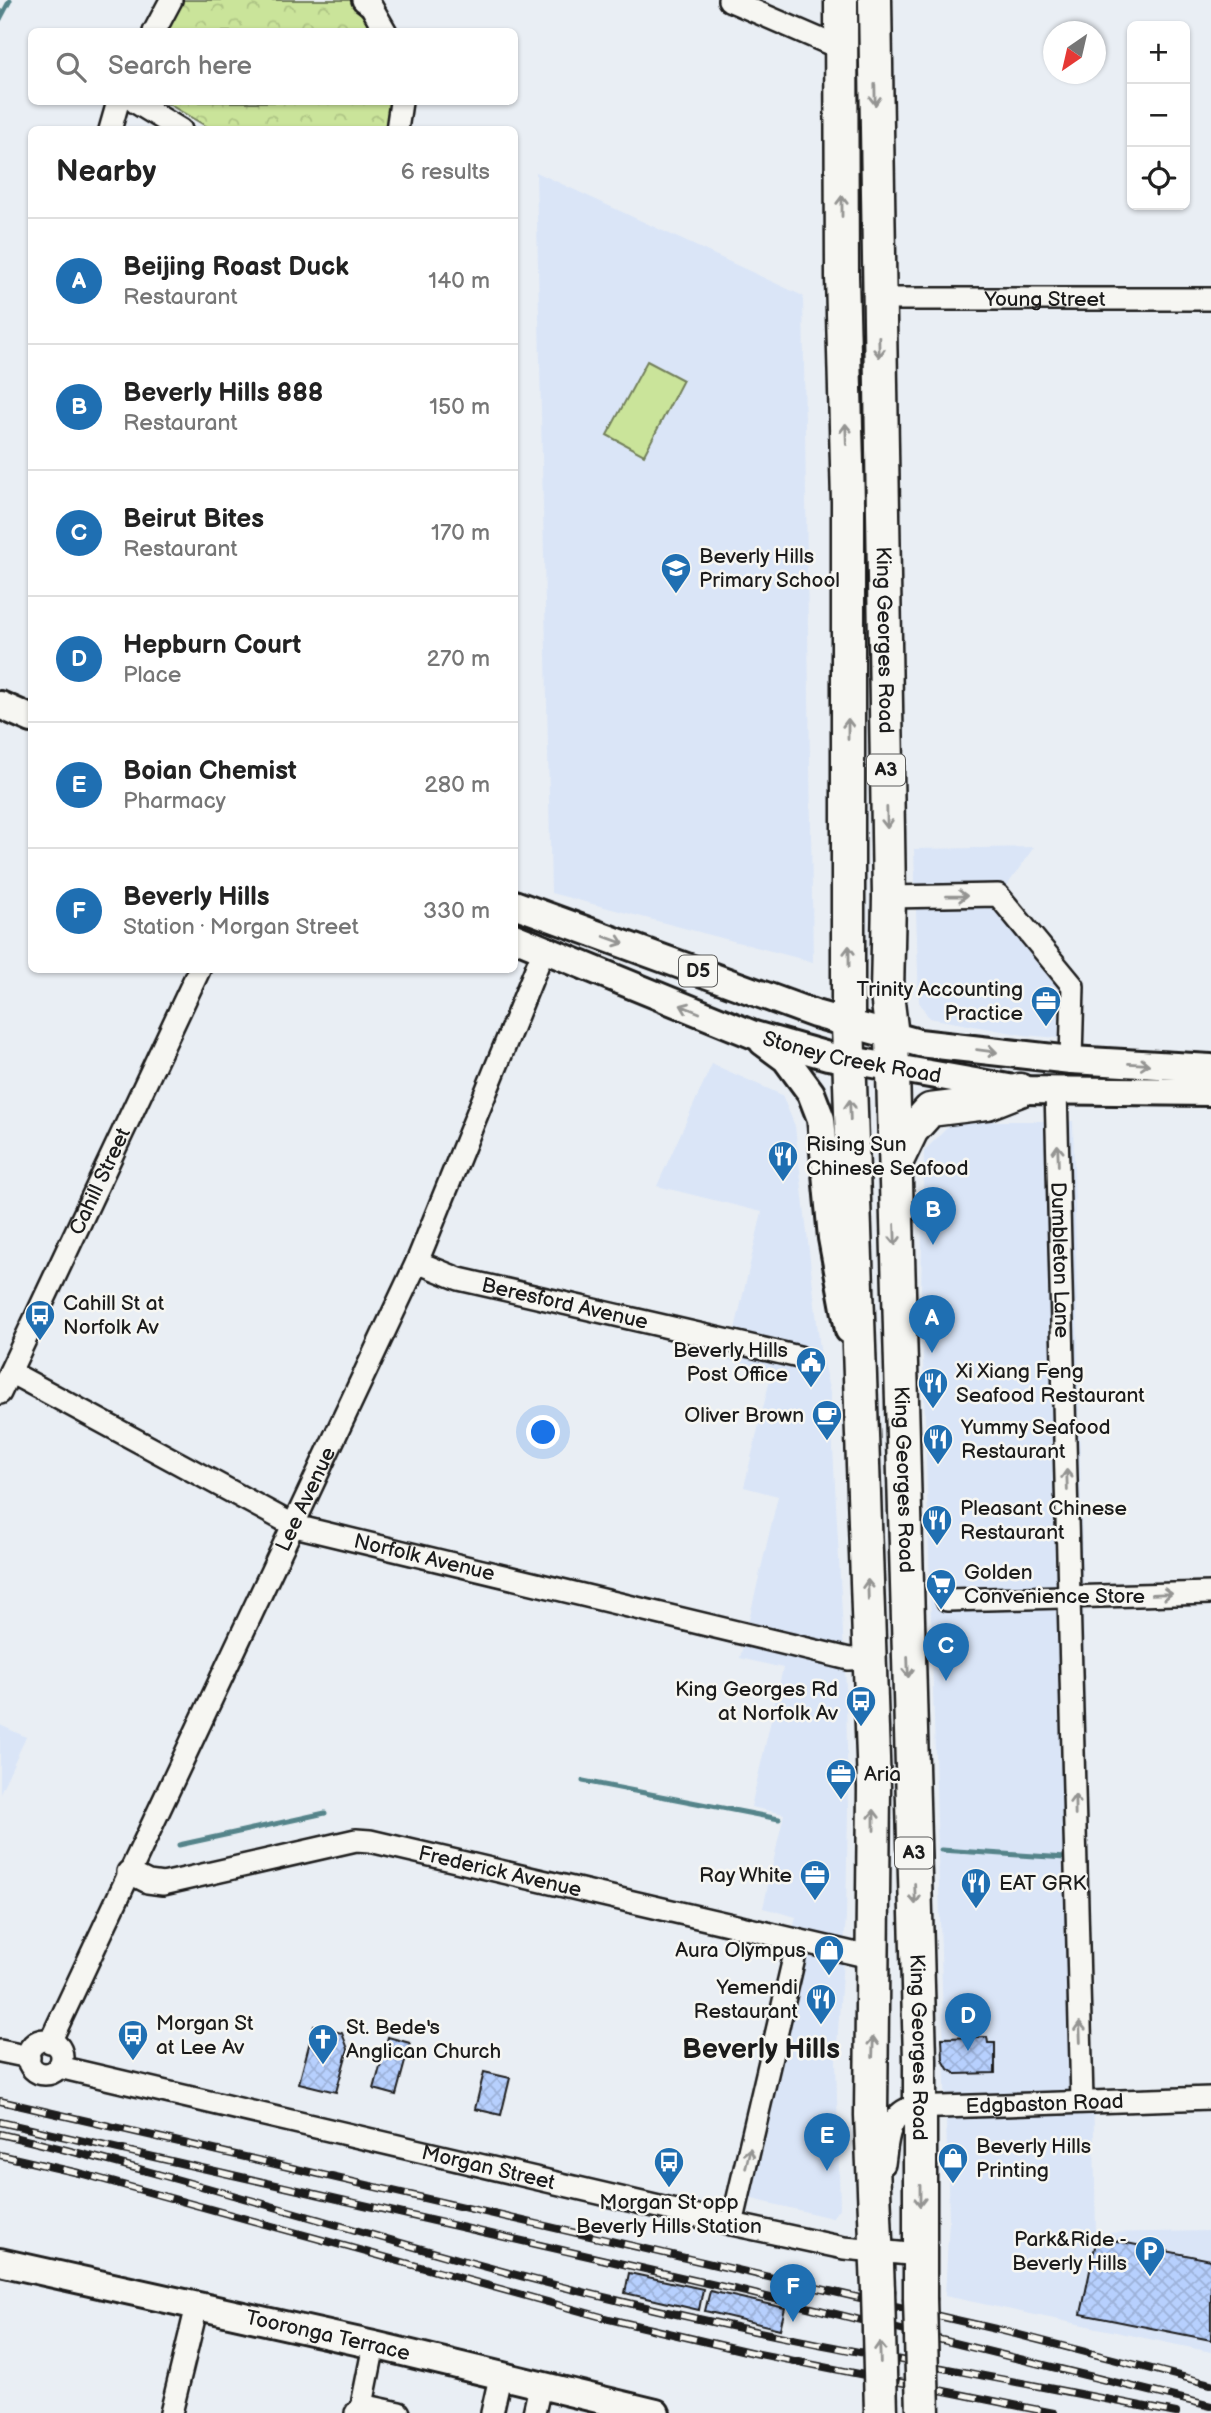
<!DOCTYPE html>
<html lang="en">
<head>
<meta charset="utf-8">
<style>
	body { margin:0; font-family:"Balsamiq Sans",sans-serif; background:#f2f2f2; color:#222 }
	.controls { position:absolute; right:21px; top:21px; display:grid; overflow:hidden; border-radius:10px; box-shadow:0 2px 5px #0004 }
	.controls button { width:63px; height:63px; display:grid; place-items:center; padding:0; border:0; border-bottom:2px solid #e0e0e0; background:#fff; color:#222; font:35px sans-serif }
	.compass { position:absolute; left:1043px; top:21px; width:63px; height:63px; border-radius:50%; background:#fff; box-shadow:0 2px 5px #0004; rotate:214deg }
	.you { position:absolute; left:544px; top:1433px; width:24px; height:24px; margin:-18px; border:5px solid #fff; border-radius:50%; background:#1a73e8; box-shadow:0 0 0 10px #1a73e833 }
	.badge { display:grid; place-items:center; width:46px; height:46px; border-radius:50%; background:#1f6fb2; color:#fff; font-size:23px; font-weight:700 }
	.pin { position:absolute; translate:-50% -58px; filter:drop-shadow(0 2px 4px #0008) }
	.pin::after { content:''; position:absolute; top:37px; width:24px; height:21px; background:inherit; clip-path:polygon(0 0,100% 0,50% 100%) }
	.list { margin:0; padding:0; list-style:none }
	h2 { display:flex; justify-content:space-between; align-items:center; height:91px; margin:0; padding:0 28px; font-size:30px }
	h2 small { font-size:23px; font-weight:400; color:#767676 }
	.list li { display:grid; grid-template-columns:46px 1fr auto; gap:21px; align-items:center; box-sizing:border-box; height:126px; padding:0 28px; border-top:2px solid #e0e0e0 }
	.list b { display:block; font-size:26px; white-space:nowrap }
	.list p { margin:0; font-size:23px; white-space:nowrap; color:#767676 }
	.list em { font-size:23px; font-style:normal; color:#767676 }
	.icon { flex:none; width:38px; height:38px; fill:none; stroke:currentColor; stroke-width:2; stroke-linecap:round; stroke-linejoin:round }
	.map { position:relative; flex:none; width:1211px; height:2413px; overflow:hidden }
	.search { position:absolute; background:#fff; box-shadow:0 2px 5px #0004; left:28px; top:28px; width:490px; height:77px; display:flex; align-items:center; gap:18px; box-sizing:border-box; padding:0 24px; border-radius:10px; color:#767676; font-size:26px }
	.panel { position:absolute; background:#fff; box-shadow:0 2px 5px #0004; left:28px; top:126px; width:490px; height:847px; border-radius:10px }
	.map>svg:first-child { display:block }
</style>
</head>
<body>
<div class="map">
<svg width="1211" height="2413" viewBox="0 0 1211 2413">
	<defs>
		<pattern id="park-crowns" width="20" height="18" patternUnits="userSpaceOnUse" patternTransform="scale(1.75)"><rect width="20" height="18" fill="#cae49a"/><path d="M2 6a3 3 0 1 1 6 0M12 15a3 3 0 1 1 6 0" fill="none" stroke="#adc384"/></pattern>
		<pattern id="building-cross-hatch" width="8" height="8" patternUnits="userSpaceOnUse" patternTransform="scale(1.75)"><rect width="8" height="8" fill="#b7d0fe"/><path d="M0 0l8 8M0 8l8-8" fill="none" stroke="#9db2d9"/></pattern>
	</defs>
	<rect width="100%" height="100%" fill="#e9eef4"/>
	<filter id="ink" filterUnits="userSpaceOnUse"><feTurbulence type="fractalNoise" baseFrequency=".0143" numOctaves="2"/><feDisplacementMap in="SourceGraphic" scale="14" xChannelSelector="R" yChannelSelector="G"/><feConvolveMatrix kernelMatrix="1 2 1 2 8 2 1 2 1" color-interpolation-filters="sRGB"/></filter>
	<g filter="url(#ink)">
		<g fill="#dae5f7">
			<path d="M536 172 803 296 813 962 551 893Z"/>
			<path d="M1034 847 1004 890 1079 979 1081 1040 1024 1035 929 1018 919 1002 914 849Z"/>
			<path d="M712 1064 782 1095 795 1126 820 1349 830 1393 846 1688 848 1811 846 1917 836 2060 840 2207 832 2218 727 2193 796 1917 763 1908 784 1814 751 1807 783 1668 740 1658 778 1496 744 1487 772 1371 728 1360 762 1212 657 1186Z"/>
			<path d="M969 1121H1073L1096 2233 1211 2231V2352L945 2296 949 2218 921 1291 924 1151 949 1126Z"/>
			<path d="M0 1725 26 1737 0 1793Z"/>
		</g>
		<g fill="url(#park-crowns)" stroke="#73805b" stroke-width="2">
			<path d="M178 0H350L375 32H162Z"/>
			<path d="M165 102H390L388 129H211Z"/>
		</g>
		<path fill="#cae49a" stroke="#73805b" stroke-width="2" d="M647 361 683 380 644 455 607 435Z"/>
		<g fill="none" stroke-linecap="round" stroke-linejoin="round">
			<g stroke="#54848a" stroke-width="5">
				<path d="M0 19 10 0"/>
				<path d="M583 1781 779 1819"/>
				<path d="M179 1845 325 1813"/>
				<path d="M941 1850 1066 1858"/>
			</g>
		</g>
		<g fill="url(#building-cross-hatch)" stroke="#1c1c1c" stroke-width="2">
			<path d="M314 2026 342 2033 348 2049 336 2092 299 2083Z"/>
			<path d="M388 2037 410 2043 396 2095 374 2089Z"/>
			<path d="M987 2037 988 2043H995V2073L956 2074 948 2069 943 2060 942 2038Z"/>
			<path d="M484 2072 510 2078 501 2115 475 2109Z"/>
			<path d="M1097 2237 1211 2260V2340L1081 2314Z"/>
			<path d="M629 2273 703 2289 699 2310 625 2293Z"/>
			<path d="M710 2291 785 2308 780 2329 705 2311Z"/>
		</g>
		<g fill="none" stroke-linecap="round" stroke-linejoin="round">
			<g stroke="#1c1c1c" stroke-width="26">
				<g id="minor">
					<path d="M363 0 371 6 386 32"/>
					<path d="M729 0 842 49"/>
					<path d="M154 32 171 0"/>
					<path d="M135 102 181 130"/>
					<path d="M110 130 118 102"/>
					<path d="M397 130 401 102"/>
					<path id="s1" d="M879 299H1211"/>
					<path d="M889 897 998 895 1073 986 1071 1060"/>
					<path id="s2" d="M1056 1090 1082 2101"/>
					<path id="s3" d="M417 1262 459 1279 799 1357"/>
					<path id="s4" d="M10 1372 295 1526 849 1659 870 1658"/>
					<path id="s5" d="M0 1393 199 970"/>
					<path d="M947 1600 1211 1593"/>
					<path id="s6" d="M128 1872 148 1882 163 1884 356 1840 370 1841 874 1958"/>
					<circle cx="45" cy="2057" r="17"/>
					<path id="s7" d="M50 2042 417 1262 544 949"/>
					<path d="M0 2051 29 2057"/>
					<path id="s8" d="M59 2067 732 2224 844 2248 920 2255"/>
					<path id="s9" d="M884 2164C887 2144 887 2116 910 2108L1211 2098"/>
					<path d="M732 2224 798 1941"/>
					<path d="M362 2405 399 2413"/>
					<path d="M171 2413 197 2306"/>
					<path d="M356 2413 362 2405 374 2345"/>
					<path d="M492 2413 500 2377"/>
					<path d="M534 2413 540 2386"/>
				</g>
			</g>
			<g stroke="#1c1c1c" stroke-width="32">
				<g id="major">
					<path d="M0 705 32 719"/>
					<path d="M514 904 815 1014 919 1043 1071 1060 1211 1068"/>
					<path id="s10" d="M514 937 754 1035 828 1056 1020 1090 1211 1092"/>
					<path d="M763 1042 786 1059 811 1093 821 1119 832 1238 849 1330"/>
					<path id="s11" d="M0 2262 374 2345 656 2413"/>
				</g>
			</g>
			<g stroke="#1c1c1c" stroke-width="37">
				<g id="highway">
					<path d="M841 0 842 276 848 502V1024L874 1787 871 2115 878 2290"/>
					<path id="s12" d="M875 0 889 897 887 994 892 1036 920 2059V2298"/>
					<path d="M896 1163 912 1130 930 1110 987 1103 1020 1090"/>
				</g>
			</g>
			<use href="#minor" stroke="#f6f6f2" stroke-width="21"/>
			<use href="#major" stroke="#f6f6f2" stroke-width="26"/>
			<use href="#highway" stroke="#f6f6f2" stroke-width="32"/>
			<g stroke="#1c1c1c" stroke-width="8">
				<g id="rail">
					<path d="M0 2101 1000 2330 1211 2384"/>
					<path d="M0 2122 746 2292 1211 2406"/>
					<path d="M0 2134C208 2182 409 2251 616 2300 802 2345 989 2375 1176 2413"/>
					<path d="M0 2155 83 2174 609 2319 754 2353 1054 2413"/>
				</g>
			</g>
			<use href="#rail" stroke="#f6f6f2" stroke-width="5" stroke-dasharray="16" stroke-linecap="butt"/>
			<g stroke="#1c1c1c" stroke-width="37" stroke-linecap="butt">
				<g id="highway-bridge">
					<path d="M878 2290 881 2413"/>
					<path d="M920 2298 923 2413"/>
				</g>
			</g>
			<use href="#highway-bridge" stroke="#f6f6f2" stroke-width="32"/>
		</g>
		<defs><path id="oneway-shaft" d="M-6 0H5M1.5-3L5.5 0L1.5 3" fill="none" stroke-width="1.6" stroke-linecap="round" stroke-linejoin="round" transform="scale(1.75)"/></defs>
		<g stroke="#949492">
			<use href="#oneway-shaft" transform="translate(875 95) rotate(89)"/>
			<use href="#oneway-shaft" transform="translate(842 206) rotate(-90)"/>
			<use href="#oneway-shaft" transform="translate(879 347) rotate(89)"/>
			<use href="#oneway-shaft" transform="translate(846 434) rotate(-92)"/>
			<use href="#oneway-shaft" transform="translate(848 729) rotate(-90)"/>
			<use href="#oneway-shaft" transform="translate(887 818) rotate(89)"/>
			<use href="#oneway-shaft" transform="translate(957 896) rotate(-1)"/>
			<use href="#oneway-shaft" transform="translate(614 940) rotate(20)"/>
			<use href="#oneway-shaft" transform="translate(849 956) rotate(-90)"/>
			<use href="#oneway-shaft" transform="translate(690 1009) rotate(-158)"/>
			<use href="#oneway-shaft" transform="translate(987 1051) rotate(7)"/>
			<use href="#oneway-shaft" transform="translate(1139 1064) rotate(3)"/>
			<use href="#oneway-shaft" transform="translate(850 1110) rotate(-92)"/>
			<use href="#oneway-shaft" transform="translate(1058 1155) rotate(-92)"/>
			<use href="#oneway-shaft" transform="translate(895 1235) rotate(88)"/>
			<use href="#oneway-shaft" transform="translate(1067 1480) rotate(-92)"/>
			<use href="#oneway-shaft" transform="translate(868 1590) rotate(-92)"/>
			<use href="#oneway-shaft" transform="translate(1162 1594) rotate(-2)"/>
			<use href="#oneway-shaft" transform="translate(908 1667) rotate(88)"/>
			<use href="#oneway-shaft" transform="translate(1075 1805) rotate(-91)"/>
			<use href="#oneway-shaft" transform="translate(874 1820) rotate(-90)"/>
			<use href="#oneway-shaft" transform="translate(915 1894) rotate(88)"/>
			<use href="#oneway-shaft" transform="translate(1080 2032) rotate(-92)"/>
			<use href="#oneway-shaft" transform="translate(873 2047) rotate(-88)"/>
			<use href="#oneway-shaft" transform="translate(748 2158) rotate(-77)"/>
			<use href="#oneway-shaft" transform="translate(920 2196) rotate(90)"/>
			<use href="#oneway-shaft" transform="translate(880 2352) rotate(-92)"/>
		</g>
	</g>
	<defs>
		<g id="school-pin" transform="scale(1.575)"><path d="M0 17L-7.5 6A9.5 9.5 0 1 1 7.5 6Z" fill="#1f6fb2" stroke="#f6f6f2"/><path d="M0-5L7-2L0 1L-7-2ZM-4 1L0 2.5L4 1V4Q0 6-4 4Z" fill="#fff"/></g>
		<g id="office-pin" transform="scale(1.575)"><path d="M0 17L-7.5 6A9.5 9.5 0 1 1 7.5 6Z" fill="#1f6fb2" stroke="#f6f6f2"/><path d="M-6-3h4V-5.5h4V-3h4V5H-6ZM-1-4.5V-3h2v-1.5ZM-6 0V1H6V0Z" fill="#fff"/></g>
		<g id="restaurant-pin" transform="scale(1.575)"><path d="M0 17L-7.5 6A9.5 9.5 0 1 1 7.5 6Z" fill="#1f6fb2" stroke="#f6f6f2"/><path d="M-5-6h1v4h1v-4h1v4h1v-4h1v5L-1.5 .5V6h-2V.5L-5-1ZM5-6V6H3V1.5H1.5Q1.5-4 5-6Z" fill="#fff"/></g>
		<g id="bus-pin" transform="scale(1.575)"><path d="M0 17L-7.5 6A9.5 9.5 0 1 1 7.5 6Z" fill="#1f6fb2" stroke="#f6f6f2"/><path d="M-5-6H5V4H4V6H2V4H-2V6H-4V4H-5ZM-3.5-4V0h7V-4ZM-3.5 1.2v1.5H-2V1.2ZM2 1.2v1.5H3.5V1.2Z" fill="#fff"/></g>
		<g id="civic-pin" transform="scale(1.575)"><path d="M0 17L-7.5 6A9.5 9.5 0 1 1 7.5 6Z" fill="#1f6fb2" stroke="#f6f6f2"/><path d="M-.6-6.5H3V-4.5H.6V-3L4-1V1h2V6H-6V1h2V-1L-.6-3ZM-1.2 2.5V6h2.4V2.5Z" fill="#fff"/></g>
		<g id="cafe-pin" transform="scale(1.575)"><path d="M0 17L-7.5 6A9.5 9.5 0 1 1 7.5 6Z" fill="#1f6fb2" stroke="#f6f6f2"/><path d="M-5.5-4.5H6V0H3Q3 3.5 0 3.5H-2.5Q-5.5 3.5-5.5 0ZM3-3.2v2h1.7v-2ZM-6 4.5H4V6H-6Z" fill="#fff"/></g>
		<g id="supermarket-pin" transform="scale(1.575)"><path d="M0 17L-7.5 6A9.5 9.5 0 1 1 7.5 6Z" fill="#1f6fb2" stroke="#f6f6f2"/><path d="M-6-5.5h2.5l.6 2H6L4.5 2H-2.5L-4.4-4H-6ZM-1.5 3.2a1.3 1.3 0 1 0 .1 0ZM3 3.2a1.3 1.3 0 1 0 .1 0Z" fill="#fff"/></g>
		<g id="shop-pin" transform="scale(1.575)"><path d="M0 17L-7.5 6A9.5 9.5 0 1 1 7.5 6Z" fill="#1f6fb2" stroke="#f6f6f2"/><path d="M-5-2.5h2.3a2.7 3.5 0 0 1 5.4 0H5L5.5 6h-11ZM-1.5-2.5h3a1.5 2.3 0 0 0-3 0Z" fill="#fff"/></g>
		<g id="church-pin" transform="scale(1.575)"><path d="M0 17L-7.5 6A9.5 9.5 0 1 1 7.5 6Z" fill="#1f6fb2" stroke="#f6f6f2"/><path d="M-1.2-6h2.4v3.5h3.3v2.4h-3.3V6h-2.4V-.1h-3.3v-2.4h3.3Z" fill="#fff"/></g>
		<g id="parking-pin" transform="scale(1.575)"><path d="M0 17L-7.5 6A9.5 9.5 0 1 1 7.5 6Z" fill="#1f6fb2" stroke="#f6f6f2"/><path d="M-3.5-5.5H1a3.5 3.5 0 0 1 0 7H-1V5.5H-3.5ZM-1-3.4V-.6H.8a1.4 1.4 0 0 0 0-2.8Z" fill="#fff"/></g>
	</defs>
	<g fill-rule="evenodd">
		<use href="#school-pin" x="676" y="568"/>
		<use href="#office-pin" x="1046" y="1001"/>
		<use href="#restaurant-pin" x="783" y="1156"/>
		<use href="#bus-pin" x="40" y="1315"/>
		<use href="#civic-pin" x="811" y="1362"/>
		<use href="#restaurant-pin" x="933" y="1383"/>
		<use href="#cafe-pin" x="827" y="1415"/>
		<use href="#restaurant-pin" x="938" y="1439"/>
		<use href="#restaurant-pin" x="937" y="1520"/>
		<use href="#supermarket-pin" x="941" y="1584"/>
		<use href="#bus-pin" x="861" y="1701"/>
		<use href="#office-pin" x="841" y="1774"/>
		<use href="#office-pin" x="815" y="1875"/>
		<use href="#restaurant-pin" x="976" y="1883"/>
		<use href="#shop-pin" x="829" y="1950"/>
		<use href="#restaurant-pin" x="821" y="1999"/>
		<use href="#bus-pin" x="133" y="2035"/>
		<use href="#church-pin" x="323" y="2039"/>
		<use href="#shop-pin" x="953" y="2158"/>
		<use href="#bus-pin" x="669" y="2162"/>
		<use href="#parking-pin" x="1150" y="2251"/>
	</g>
	<g text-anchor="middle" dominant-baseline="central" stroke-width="5" stroke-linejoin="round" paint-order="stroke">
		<g fill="#f6f6f2" stroke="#5d5d5c" stroke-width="2">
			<rect x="867" y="754.5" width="38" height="31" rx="5"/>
			<rect x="679" y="955.5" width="38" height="31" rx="5"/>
			<rect x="895" y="1837.5" width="38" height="31" rx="5"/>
		</g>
		<g font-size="19" font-weight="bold" fill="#1c1c1c">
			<text x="886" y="770">A3</text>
			<text x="698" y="971">D5</text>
			<text x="914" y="1853">A3</text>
		</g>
		<g font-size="21" fill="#1c1c1c" stroke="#f6f6f2">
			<text stroke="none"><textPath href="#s1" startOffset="166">Young Street</textPath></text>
			<text stroke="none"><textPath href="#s12" startOffset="640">King Georges Road</textPath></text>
			<text stroke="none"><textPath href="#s10" startOffset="360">Stoney Creek Road</textPath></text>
			<text stroke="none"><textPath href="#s5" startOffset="234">Cahill Street</textPath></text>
			<text stroke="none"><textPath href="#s2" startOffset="170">Dumbleton Lane</textPath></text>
			<text stroke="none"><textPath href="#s3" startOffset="154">Beresford Avenue</textPath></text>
			<text stroke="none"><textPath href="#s12" startOffset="1480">King Georges Road</textPath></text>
			<text stroke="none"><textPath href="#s7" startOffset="600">Lee Avenue</textPath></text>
			<text stroke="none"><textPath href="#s4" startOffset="457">Norfolk Avenue</textPath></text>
			<text stroke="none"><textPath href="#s6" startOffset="383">Frederick Avenue</textPath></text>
			<text stroke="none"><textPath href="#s12" startOffset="2048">King Georges Road</textPath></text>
			<text stroke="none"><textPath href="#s9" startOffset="200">Edgbaston Road</textPath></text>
			<text stroke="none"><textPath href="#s8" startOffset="441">Morgan Street</textPath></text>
			<text stroke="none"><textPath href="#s11" startOffset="336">Tooronga Terrace</textPath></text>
		</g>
		<g font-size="21" fill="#1c1c1c" stroke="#f6f6f2" text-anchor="start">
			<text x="699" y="556">Beverly Hills<tspan x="699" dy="24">Primary School</tspan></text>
			<text x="1023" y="989" text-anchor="end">Trinity Accounting<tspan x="1023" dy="24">Practice</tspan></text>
			<text x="806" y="1144">Rising Sun<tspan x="806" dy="24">Chinese Seafood</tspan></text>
			<text x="63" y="1303">Cahill St at<tspan x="63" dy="24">Norfolk Av</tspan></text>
			<text x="788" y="1350" text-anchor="end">Beverly Hills<tspan x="788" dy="24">Post Office</tspan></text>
			<text x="956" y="1371">Xi Xiang Feng<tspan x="956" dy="24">Seafood Restaurant</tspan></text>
			<text x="804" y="1415" text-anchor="end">Oliver Brown</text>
			<text x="961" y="1427">Yummy Seafood<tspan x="961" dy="24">Restaurant</tspan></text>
			<text x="960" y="1508">Pleasant Chinese<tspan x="960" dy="24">Restaurant</tspan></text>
			<text x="964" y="1572">Golden<tspan x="964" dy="24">Convenience Store</tspan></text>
			<text x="838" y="1689" text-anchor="end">King Georges Rd<tspan x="838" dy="24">at Norfolk Av</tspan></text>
			<text x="864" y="1774">Aria</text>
			<text x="792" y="1875" text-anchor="end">Ray White</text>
			<text x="999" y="1883">EAT GRK</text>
			<text x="806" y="1950" text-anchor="end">Aura Olympus</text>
			<text x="798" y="1987" text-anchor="end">Yemendi<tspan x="798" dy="24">Restaurant</tspan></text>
			<text x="156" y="2023">Morgan St<tspan x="156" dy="24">at Lee Av</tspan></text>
			<text x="346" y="2027">St. Bede's<tspan x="346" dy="24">Anglican Church</tspan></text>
			<text x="976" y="2146">Beverly Hills<tspan x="976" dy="24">Printing</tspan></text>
			<text x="669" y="2202" text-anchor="middle">Morgan St opp<tspan x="669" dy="24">Beverly Hills Station</tspan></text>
			<text x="1127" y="2239" text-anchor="end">Park&amp;Ride -<tspan x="1127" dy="24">Beverly Hills</tspan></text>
		</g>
		<g font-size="28" font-weight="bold" fill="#1c1c1c" stroke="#f6f6f2">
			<text x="761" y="2049">Beverly Hills</text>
		</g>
	</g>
</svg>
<div class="controls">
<button>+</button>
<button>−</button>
<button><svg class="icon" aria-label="locate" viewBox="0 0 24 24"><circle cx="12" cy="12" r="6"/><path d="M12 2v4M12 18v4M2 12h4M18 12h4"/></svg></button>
</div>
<svg class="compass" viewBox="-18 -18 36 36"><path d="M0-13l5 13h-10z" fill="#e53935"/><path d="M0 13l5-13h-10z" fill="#767676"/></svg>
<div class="you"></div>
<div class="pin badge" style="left:932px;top:1353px">A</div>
<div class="pin badge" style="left:933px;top:1245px">B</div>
<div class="pin badge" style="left:946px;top:1681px">C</div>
<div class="pin badge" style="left:968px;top:2051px">D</div>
<div class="pin badge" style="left:827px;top:2171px">E</div>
<div class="pin badge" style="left:793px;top:2322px">F</div>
<div class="search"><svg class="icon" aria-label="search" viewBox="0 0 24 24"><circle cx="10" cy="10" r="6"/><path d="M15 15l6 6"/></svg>Search here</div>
<section class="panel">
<h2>Nearby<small>6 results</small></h2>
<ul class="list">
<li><span class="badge">A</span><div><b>Beijing Roast Duck</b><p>Restaurant</p></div><em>140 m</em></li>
<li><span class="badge">B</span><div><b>Beverly Hills 888</b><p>Restaurant</p></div><em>150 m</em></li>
<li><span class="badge">C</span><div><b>Beirut Bites</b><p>Restaurant</p></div><em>170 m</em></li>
<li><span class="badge">D</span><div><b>Hepburn Court</b><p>Place</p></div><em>270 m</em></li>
<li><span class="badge">E</span><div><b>Boian Chemist</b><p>Pharmacy</p></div><em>280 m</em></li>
<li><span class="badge">F</span><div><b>Beverly Hills</b><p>Station · Morgan Street</p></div><em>330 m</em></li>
</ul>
</section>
</div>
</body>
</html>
